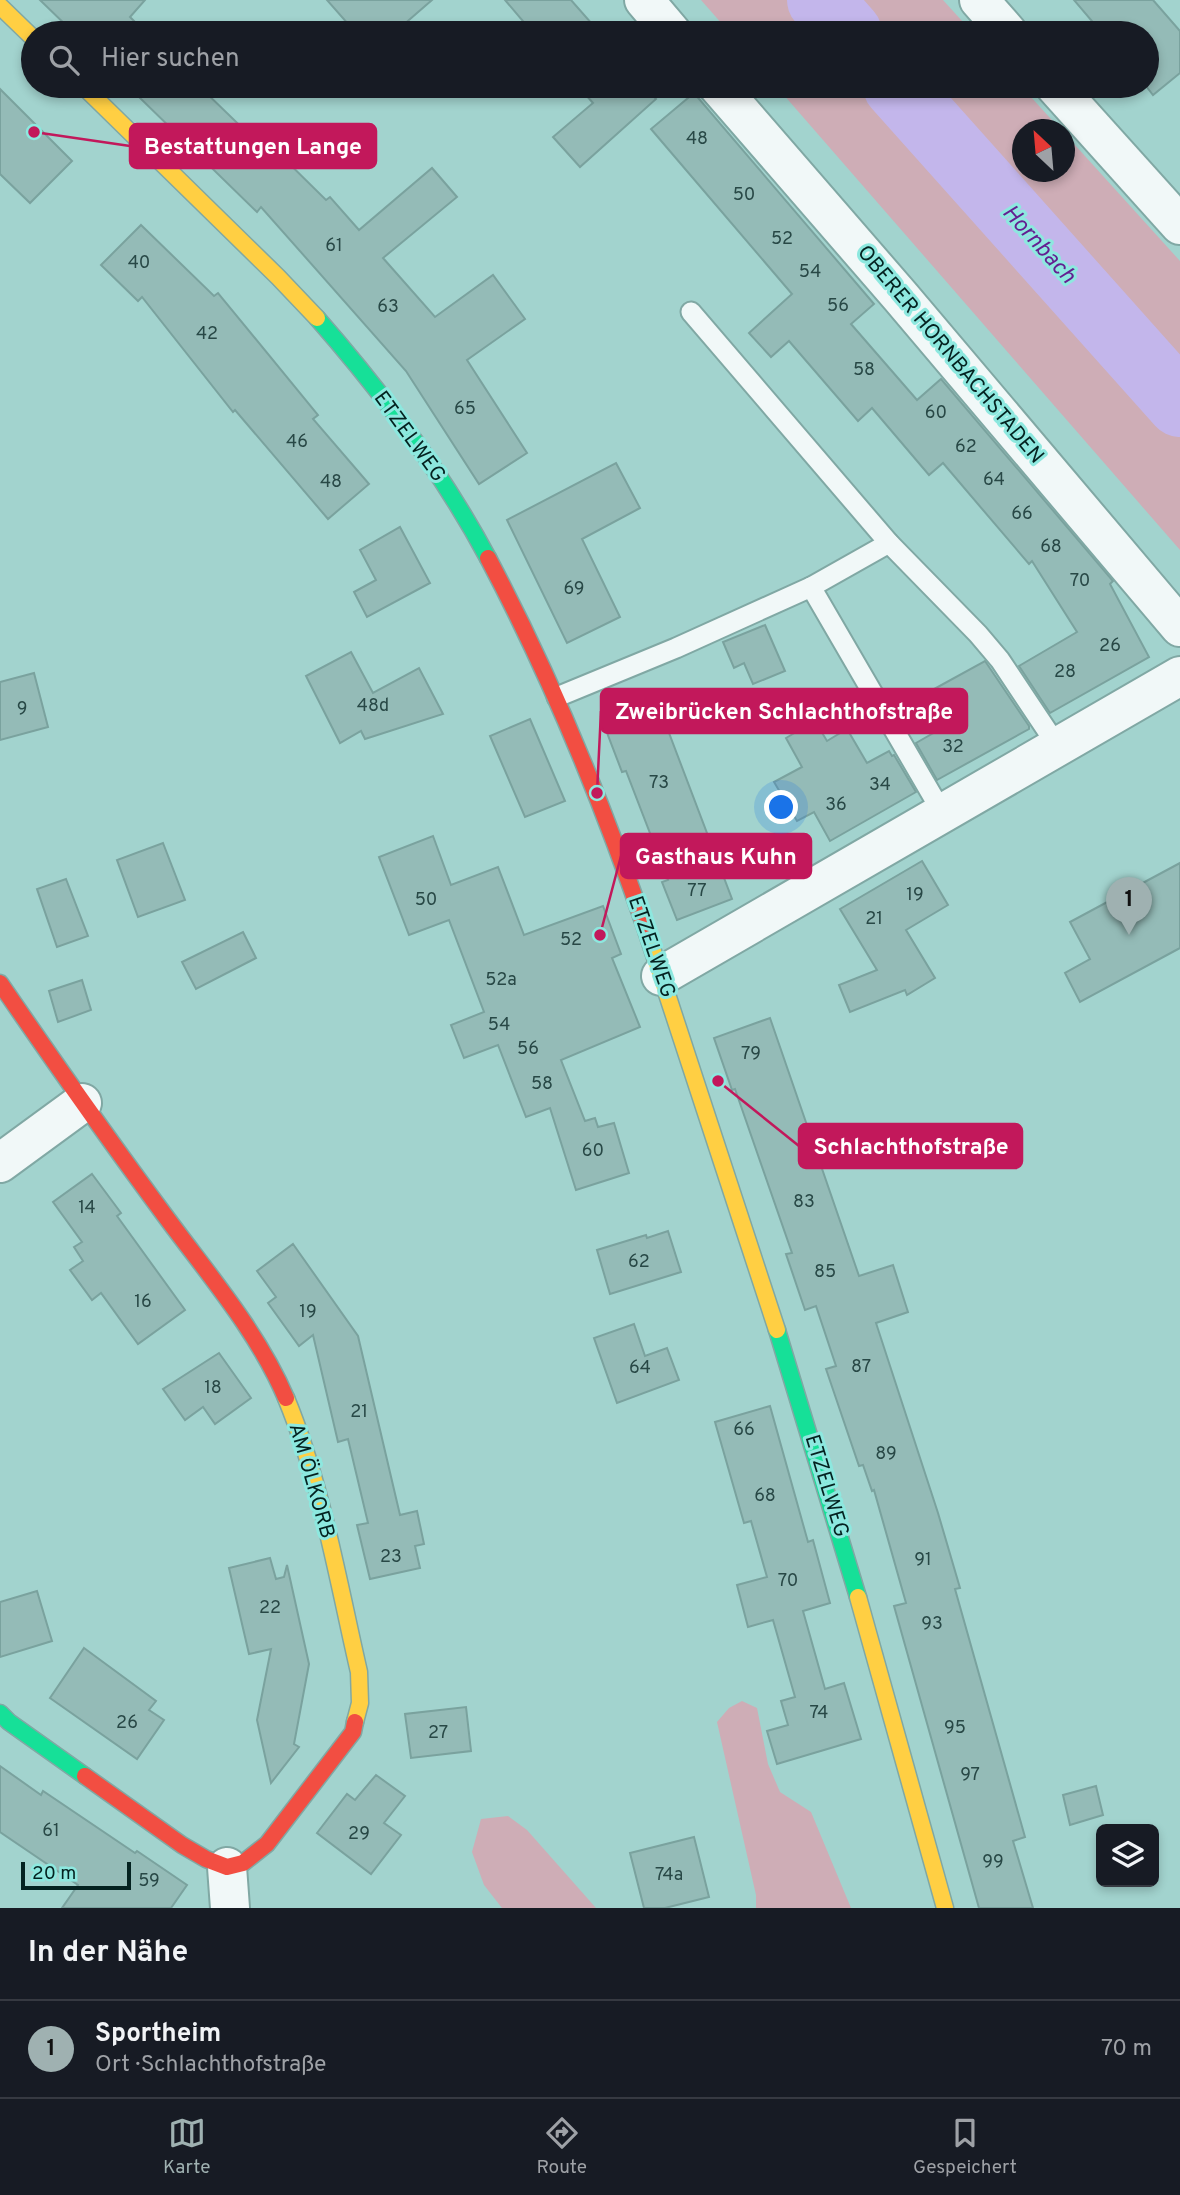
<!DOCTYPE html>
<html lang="de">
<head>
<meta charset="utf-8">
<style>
	body { margin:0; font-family:Overpass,sans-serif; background:#242831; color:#f1f3f6 }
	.controls { position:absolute; right:21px; bottom:21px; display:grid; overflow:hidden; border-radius:10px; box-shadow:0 4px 10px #0003 }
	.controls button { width:63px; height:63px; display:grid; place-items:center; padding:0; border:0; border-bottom:2px solid #363941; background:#171b24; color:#f1f3f6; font:35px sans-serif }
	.compass { position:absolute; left:1012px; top:119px; width:63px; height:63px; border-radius:50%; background:#171b24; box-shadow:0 4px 10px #0003; rotate:334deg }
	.scale { position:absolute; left:21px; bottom:18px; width:110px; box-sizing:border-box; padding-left:7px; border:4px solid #042220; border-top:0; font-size:19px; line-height:24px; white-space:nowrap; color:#042220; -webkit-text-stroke:5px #8de8df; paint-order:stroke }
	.you { position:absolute; left:782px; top:808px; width:24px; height:24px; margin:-18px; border:5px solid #fff; border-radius:50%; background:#1a73e8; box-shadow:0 0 0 10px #1a73e833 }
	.badge { display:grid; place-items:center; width:46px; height:46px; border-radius:50%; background:#9fb1b1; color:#111; font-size:23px; font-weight:700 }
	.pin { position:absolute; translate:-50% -58px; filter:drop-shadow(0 2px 4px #0008) }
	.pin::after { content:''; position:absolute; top:37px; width:24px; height:21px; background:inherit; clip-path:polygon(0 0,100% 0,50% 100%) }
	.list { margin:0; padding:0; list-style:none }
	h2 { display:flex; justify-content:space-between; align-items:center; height:91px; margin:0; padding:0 28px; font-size:30px }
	h2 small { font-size:23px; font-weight:400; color:#9ea1a6 }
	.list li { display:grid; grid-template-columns:46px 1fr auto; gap:21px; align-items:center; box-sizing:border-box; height:98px; padding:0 28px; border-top:2px solid #363941 }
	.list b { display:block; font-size:26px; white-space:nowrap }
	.list p { margin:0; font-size:23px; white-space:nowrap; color:#9ea1a6 }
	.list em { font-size:23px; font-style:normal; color:#9ea1a6 }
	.icon { flex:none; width:38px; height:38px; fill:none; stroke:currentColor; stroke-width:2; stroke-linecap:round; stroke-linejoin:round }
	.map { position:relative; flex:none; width:1180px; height:1908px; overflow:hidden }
	.search { position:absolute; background:#171b24; box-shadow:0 4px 10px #0003; left:21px; right:21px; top:21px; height:77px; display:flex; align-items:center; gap:18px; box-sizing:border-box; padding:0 24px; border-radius:38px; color:#9ea1a6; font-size:26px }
	.sheet { height:189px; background:#171b24 }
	nav { display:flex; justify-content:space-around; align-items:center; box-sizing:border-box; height:98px; border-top:2px solid #363941; background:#171b24; font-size:19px; color:#9ea1a6 }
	nav a { display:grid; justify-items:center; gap:4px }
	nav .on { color:#9fb1b1 }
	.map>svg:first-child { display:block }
</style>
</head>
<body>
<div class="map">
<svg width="1180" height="1908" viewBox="0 0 1180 1908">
	<rect width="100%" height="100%" fill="#a2d3ce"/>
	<g fill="#ceadb6">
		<path d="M701 0H943L973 33H730Z"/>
		<path d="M776 86H1021L1060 129 1023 130V172H1064L1065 134 1180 261V550Z"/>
		<path d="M742 1701 757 1708 768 1764 780 1792 811 1812 851 1908H756V1895L717 1722 729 1708Z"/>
		<path d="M508 1816 527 1830 596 1908H502L484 1885 472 1852 481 1819Z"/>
	</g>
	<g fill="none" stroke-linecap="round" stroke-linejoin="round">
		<g stroke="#c3b6eb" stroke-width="66">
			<path d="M820 0 849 33"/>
			<path d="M896 86 1180 404"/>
		</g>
	</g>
	<g fill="#94bbb7" stroke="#7aa29e" stroke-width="2">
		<path d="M40 0H145L130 17 146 33H74Z"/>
		<path d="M327 0H432L394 33H356Z"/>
		<path d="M505 0H571L600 33H533Z"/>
		<path d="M1074 0H1153L1180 31V73L1153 95 1146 86 1147 33H1102Z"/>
		<path d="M150 86H199L257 142 262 137 326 200 330 197 359 230 432 168 457 197 383 258 435 317 493 275 525 319 467 360 527 453 479 484 406 371 261 207 257 212 139 97Z"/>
		<path d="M578 86H645L656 99 580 167 553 137 593 103Z"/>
		<path d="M0 89 72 161 30 203 0 174Z"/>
		<path d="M694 93 874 304 851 324 917 400 941 379 1113 581 1110 584 1149 657 1050 713 1019 666 1077 632 1032 561 1029 564 943 463 929 475 872 408 858 421 789 341 771 357 749 333 792 294 651 129Z"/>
		<path d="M141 225 214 296 218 293 318 415 313 419 369 484 328 519 235 410 233 412 142 297 138 301 101 265Z"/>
		<path d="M616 463 640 508 582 539 620 617 567 643 507 520Z"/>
		<path d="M400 527 430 583 367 617 354 592 376 580 360 550Z"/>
		<path d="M765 625 785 671 753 684 744 663 734 668 723 642Z"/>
		<path d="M351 652 373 693 419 668 443 714 365 739 361 731 340 743 306 676Z"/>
		<path d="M985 661 1029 726V729L937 780 916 743 942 728 925 694Z"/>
		<path d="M34 673 48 727 0 740V682Z"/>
		<path d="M655 696 732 899 677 920 662 882 668 880 626 771 622 772 601 717Z"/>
		<path d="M530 719 565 801 525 817 490 736Z"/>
		<path d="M815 721 827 741 847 729 867 763 889 751 892 756 894 755 916 792 830 841 814 812 797 821 774 782 802 767 786 738Z"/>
		<path d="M433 836 451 885 498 867 524 935 603 906 621 954 612 958 640 1027 561 1060 585 1121 595 1118 598 1127 614 1123 629 1173 576 1190 550 1108 526 1117 498 1045 464 1058 451 1025 484 1012 449 920 409 935 379 857Z"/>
		<path d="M163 843 185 900 138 917 117 860Z"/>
		<path d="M922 861 948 905 906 930 935 978 907 995 905 990 850 1012 839 985 877 970 840 909Z"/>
		<path d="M1180 863V948L1080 1002 1065 973 1090 959 1070 922Z"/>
		<path d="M66 879 88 936 57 947 37 889Z"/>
		<path d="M243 932 256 958 196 989 182 962Z"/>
		<path d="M82 980 91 1010 58 1022 49 991Z"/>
		<path d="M770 1018 859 1276 893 1265 908 1312 876 1323 938 1513 960 1588 955 1589 1025 1837 1013 1841 1033 1908H979L894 1606 906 1603 874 1490 872 1491 863 1465 859 1466 826 1369 836 1366 816 1306 805 1310 786 1254 792 1253 735 1089 732 1090 714 1038Z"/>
		<path d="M92 1174 121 1213 117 1216 185 1310 138 1344 101 1293 92 1300 70 1270 83 1261 74 1247 82 1242 53 1202Z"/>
		<path d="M668 1231 681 1272 610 1294 597 1250 646 1235 647 1238Z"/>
		<path d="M293 1244 358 1336 400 1515 417 1511 424 1544 415 1546 420 1568 370 1579 357 1525 368 1523 348 1439 338 1442 313 1335 299 1346 268 1303 276 1297 257 1271Z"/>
		<path d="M634 1324 645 1356 667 1348 679 1380 617 1403 594 1338Z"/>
		<path d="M219 1353 251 1398 215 1424 203 1407 185 1420 163 1389Z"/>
		<path d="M770 1406 808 1542 813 1540 830 1603 803 1611 825 1689 844 1683 861 1739 777 1764 767 1731 788 1725 781 1701 795 1697 773 1620 748 1627 737 1585 767 1577 751 1521 744 1523 715 1422Z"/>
		<path d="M270 1558 276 1579 284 1577 287 1565 309 1664 294 1744 299 1747 271 1783 257 1720 271 1649 249 1654 229 1568Z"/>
		<path d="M37 1591 52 1641 0 1657V1602Z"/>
		<path d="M84 1648 156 1701 149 1710 164 1720 137 1759 50 1698Z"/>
		<path d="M466 1707 471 1751 411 1758 405 1714Z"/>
		<path d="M0 1766 41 1795 43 1791 135 1853 137 1851 187 1885 171 1908H62L78 1885 0 1832Z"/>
		<path d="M376 1775 405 1796 384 1823 401 1835 371 1874 317 1833 347 1794 355 1800Z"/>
		<path d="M1096 1786 1103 1815 1070 1825 1063 1795Z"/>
		<path d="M694 1837 709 1897 665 1908H644L630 1853Z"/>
	</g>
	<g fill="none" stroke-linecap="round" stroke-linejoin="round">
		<g stroke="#80a8a4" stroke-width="23">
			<g id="lane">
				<path d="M691 312 889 543 978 634 1000 660 1058 747"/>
				<path d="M811 587 943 814"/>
				<path d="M557 697 676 648 811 587 889 543"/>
			</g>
		</g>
		<g stroke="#80a8a4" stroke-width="42">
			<g id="street">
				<path d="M644 0 672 33"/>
				<path d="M979 0 1008 33"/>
				<path d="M718 86 900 296 1180 627"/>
				<path d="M1055 86 1180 225"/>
				<path d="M661 976 1180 676"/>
				<path d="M0 1163 82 1103"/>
				<path d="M227 1867 230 1908"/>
			</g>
		</g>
		<g stroke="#80a8a4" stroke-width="19">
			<g id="fast">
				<path d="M317 318C381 391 442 472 488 558"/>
				<path d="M777 1330 858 1597"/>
				<path d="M0 1713 9 1722 85 1776"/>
			</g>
		</g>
		<g stroke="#80a8a4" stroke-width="19">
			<g id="slow">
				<path d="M0 6 33 38"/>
				<path d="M83 86 278 277 317 318"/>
				<path d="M647 933 777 1330"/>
				<path d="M286 1398C322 1485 338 1581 359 1672L360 1703 355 1722"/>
				<path d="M858 1597 945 1908"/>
			</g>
		</g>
		<g stroke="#80a8a4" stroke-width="19">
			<g id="jam">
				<path d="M488 558C552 679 603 804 647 933"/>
				<path d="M0 983C54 1062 109 1140 166 1217 208 1274 258 1332 286 1398"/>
				<path d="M85 1776 182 1845 206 1859 227 1867 243 1863 267 1844 353 1732 355 1722"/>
			</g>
		</g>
		<use href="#lane" stroke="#f1f8f8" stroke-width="19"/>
		<use href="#street" stroke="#f1f8f8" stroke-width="38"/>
		<use href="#fast" stroke="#16e098" stroke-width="16"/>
		<use href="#slow" stroke="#ffcf43" stroke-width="16"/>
		<use href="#jam" stroke="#f24e42" stroke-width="16"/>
	</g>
	<g text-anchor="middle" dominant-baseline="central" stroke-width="6" stroke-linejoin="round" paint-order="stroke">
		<g font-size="18" fill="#284846">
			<text x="697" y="139">48</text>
			<text x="744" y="195">50</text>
			<text x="782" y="239">52</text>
			<text x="334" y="246">61</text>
			<text x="139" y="263">40</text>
			<text x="810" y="272">54</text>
			<text x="838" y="306">56</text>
			<text x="388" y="307">63</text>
			<text x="207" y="334">42</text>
			<text x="864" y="370">58</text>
			<text x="465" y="409">65</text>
			<text x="936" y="413">60</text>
			<text x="297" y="442">46</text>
			<text x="966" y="447">62</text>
			<text x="994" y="480">64</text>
			<text x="331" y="482">48</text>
			<text x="1022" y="514">66</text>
			<text x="1051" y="547">68</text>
			<text x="1080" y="581">70</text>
			<text x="574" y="589">69</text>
			<text x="1110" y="646">26</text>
			<text x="1065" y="672">28</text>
			<text x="373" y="706">48d</text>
			<text x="22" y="709">9</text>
			<text x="953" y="747">32</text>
			<text x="659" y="783">73</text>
			<text x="880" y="785">34</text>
			<text x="836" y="805">36</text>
			<text x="697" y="891">77</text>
			<text x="915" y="895">19</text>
			<text x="426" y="900">50</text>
			<text x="874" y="919">21</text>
			<text x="571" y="940">52</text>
			<text x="501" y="980">52a</text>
			<text x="499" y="1025">54</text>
			<text x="528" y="1049">56</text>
			<text x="751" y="1054">79</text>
			<text x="542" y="1084">58</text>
			<text x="593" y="1151">60</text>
			<text x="804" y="1202">83</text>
			<text x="87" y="1208">14</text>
			<text x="639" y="1262">62</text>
			<text x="825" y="1272">85</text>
			<text x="143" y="1302">16</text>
			<text x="308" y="1312">19</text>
			<text x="861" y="1367">87</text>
			<text x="640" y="1368">64</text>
			<text x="213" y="1388">18</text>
			<text x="359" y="1412">21</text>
			<text x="744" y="1430">66</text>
			<text x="886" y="1454">89</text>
			<text x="765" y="1496">68</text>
			<text x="391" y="1557">23</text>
			<text x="923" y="1560">91</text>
			<text x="788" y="1581">70</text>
			<text x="270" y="1608">22</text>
			<text x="932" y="1624">93</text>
			<text x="819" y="1713">74</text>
			<text x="127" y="1723">26</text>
			<text x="955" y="1728">95</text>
			<text x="438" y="1733">27</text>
			<text x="970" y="1775">97</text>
			<text x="51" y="1831">61</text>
			<text x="359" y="1834">29</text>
			<text x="993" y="1862">99</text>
			<text x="669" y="1875">74a</text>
			<text x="149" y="1881">59</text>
		</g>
		<g font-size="21" fill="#042220" stroke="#8de8df">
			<text transform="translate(950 355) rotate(50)">OBERER HORNBACHSTADEN</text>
			<text transform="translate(409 437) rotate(54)">ETZELWEG</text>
			<text transform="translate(651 947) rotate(71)">ETZELWEG</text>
			<text transform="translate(311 1481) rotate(74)">AM ÖLKORB</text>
			<text transform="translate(826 1486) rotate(73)">ETZELWEG</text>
		</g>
		<g font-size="23" font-style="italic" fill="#641f91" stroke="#8de8df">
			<text transform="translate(1038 245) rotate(48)">Hornbach</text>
		</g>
	</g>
	<path fill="none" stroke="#c2185b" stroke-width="2.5" d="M34 132L130 146M597 793L601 711M600 935L621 856M718 1081L799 1146"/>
	<g fill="#c2185b" stroke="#8de8df" stroke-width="2.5">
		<circle cx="34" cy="132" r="7"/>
		<circle cx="597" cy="793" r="7"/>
		<circle cx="600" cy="935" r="7"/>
		<circle cx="718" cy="1081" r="7"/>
	</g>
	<g fill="#c2185b" stroke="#c2185b" stroke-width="2.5">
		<rect x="130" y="124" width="246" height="44" rx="7"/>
		<rect x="601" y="689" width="366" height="44" rx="7"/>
		<rect x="621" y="834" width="190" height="44" rx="7"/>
		<rect x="799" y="1124" width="223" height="44" rx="7"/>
	</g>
	<g font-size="23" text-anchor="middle" font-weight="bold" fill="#fff">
		<text x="253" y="154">Bestattungen Lange</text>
		<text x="784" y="719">Zweibrücken Schlachthofstraße</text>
		<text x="716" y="864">Gasthaus Kuhn</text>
		<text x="911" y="1154">Schlachthofstraße</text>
	</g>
</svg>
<div class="controls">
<button><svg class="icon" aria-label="layers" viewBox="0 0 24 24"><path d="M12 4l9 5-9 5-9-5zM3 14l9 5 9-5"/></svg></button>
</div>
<svg class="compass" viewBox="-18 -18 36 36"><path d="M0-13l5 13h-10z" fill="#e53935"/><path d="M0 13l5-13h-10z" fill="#9ea1a6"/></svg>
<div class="scale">20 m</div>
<div class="you"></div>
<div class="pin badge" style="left:1129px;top:935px">1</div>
<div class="search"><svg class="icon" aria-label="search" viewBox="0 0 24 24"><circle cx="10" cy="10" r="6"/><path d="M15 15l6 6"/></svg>Hier suchen</div>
</div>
<section class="sheet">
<h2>In der Nähe<small></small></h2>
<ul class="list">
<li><span class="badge">1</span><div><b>Sportheim</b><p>Ort · Schlachthofstraße</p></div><em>70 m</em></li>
</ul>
</section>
<nav>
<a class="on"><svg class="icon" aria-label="map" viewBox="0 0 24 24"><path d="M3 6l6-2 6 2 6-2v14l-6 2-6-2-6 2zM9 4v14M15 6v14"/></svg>Karte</a>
<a><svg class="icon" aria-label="directions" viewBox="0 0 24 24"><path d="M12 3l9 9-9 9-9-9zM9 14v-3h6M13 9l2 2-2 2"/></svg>Route</a>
<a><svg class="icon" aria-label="saved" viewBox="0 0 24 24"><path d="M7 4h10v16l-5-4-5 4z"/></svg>Gespeichert</a>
</nav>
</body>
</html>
